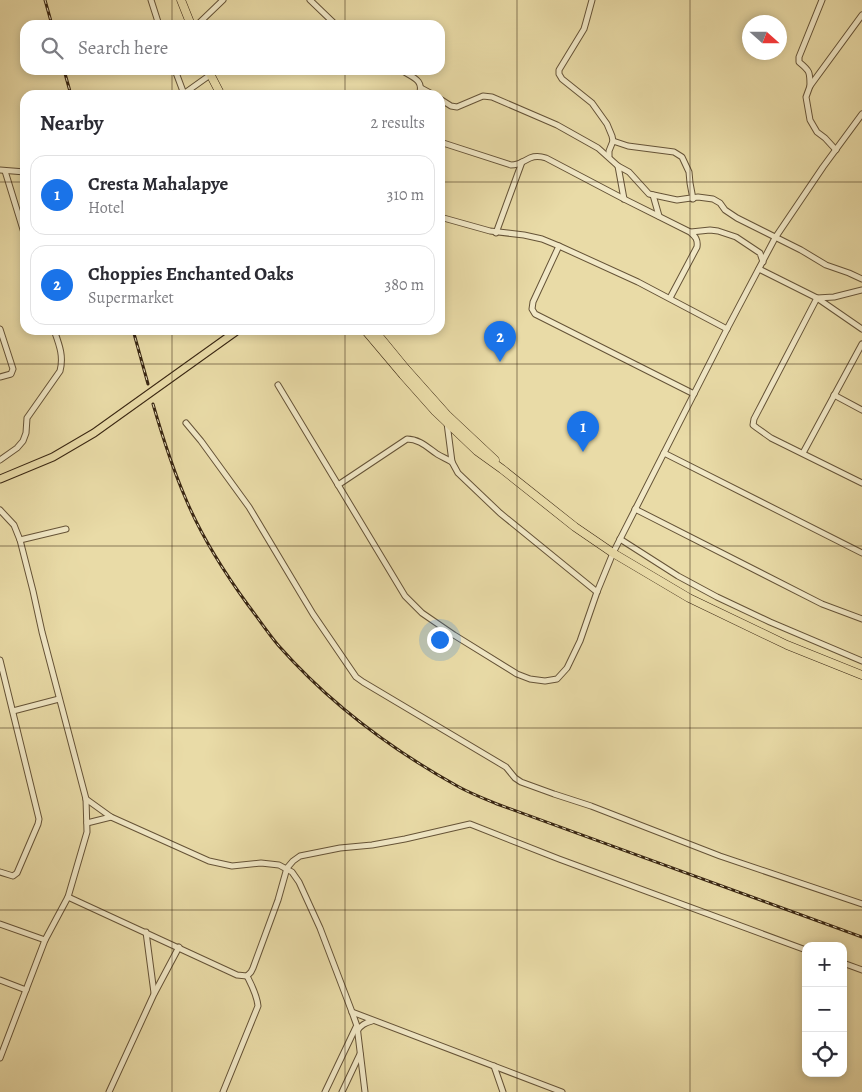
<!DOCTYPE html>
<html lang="en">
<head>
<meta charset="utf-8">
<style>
	body { margin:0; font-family:Alegreya,serif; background:#f7f7f7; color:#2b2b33 }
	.controls { position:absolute; right:15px; bottom:15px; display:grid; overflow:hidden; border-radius:10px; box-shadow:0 2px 8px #0003 }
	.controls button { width:45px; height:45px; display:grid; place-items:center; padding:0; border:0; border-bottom:1px solid #e1e1e2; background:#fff; color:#2b2b33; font:25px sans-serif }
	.compass { position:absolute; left:742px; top:15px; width:45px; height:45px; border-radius:50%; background:#fff; box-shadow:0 2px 8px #0003; rotate:111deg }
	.you { position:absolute; left:439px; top:639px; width:18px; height:18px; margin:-12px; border:4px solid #fff; border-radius:50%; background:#1a73e8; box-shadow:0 0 0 8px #1a73e833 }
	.badge { display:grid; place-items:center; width:32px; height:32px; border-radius:50%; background:#1a73e8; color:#fff; font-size:16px; font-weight:700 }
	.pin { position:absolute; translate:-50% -41px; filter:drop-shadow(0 1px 2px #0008) }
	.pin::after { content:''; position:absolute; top:26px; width:18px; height:15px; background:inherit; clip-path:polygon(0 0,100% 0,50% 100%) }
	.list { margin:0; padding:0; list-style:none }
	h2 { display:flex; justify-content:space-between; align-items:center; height:65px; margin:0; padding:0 20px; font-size:21px }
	h2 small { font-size:16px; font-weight:400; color:#7c7c81 }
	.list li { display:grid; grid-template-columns:32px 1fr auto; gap:15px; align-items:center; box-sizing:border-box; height:80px; margin:0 10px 10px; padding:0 10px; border:1px solid #e1e1e2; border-radius:15px }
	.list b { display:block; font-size:19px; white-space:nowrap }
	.list p { margin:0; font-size:16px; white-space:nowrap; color:#7c7c81 }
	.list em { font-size:16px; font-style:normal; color:#7c7c81 }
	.icon { flex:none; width:28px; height:28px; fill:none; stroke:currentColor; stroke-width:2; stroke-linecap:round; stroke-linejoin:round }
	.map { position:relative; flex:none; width:862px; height:1092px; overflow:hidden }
	.search { position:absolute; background:#fff; box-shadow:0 2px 8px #0003; left:20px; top:20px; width:425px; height:55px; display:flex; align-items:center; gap:12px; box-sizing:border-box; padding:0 18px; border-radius:15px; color:#7c7c81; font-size:19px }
	.panel { position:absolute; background:#fff; box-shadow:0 2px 8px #0003; left:20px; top:90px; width:425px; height:245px; border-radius:15px }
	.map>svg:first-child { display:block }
</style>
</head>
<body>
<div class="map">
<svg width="862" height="1092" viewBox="0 0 862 1092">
	<rect width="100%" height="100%" fill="#e9dba7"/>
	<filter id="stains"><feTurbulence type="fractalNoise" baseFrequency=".004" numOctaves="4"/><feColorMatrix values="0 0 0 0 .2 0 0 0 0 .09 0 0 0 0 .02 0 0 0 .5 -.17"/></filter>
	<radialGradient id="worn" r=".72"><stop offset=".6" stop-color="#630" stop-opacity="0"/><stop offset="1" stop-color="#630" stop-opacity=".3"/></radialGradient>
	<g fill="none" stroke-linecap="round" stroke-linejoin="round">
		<g stroke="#655337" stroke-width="7">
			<g id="minor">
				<path d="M151 0 159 25"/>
				<path d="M310 0 336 25"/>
				<path d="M592 0 586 22 584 29 559 70V74L562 79 592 103 607 124 612 136 613 141 609 151V156"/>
				<path d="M197 25 223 0"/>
				<path d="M175 70 184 94"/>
				<path d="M401 70C412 77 425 80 419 95"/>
				<path d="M810 86C810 72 810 71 799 62V57L822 0"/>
				<path d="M421 88 434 95"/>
				<path d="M182 95 210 75"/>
				<path d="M440 99 451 106 457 107 483 96 492 97 557 125 598 148 618 166 624 199"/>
				<path d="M613 141 628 146 674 152 682 157 689 172 690 183 693 199"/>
				<path d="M440 142 511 165C526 165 528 152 546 158L624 199 690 232C696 237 698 240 697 247L670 298"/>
				<path d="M836 150 825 138 817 132 810 120 806 97 810 86 862 15"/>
				<path d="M618 166 629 172 649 194 677 200 698 197 713 199 720 203 725 210 737 218 801 250 826 265 849 273 862 279"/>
				<path d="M0 170 25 172"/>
				<path d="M5 171 25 236"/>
				<path d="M653 195 659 216"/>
				<path d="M440 217 490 231 524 235 542 239 559 246 638 282 727 329"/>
				<path d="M691 232 710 230 718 231 736 237 760 253 763 262"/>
				<path d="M496 233 522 162"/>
				<path d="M559 246 533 302 532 309 535 314 694 394"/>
				<path d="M759 269 817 298 862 329"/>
				<path d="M862 290 834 297 817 298 754 419 753 425 757 428 771 438 862 483"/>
				<path d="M0 329 13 369 11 374 0 377"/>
				<path d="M278 385 405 596 422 613 454 635 517 674 530 679 545 681 557 679 567 668 580 641 597 592 613 553 727 329 775 238 823 167 862 114"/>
				<path d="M834 395 862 410"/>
				<path d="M186 423 201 441 249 507 313 614 356 677 363 682 506 767 515 778 521 782 554 794 591 806 720 856 862 904"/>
				<path d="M447 423 452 462 458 473 500 513 597 592"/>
				<path d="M664 453 862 553"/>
				<path d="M803 453 862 344"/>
				<path d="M0 460 17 448 23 441 26 433 27 418 60 371C64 356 59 344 54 330"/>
				<path d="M338 485 407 439C419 439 427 447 437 454 442 457 447 459 452 462"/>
				<path d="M635 509 822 604 862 619"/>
				<path d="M0 510 14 525 20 540 33 591 42 632 86 799 87 832 68 897 45 940 0 1058"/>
				<path d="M620 539 678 576 717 597 770 622 862 661"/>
				<path d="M20 540 66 529"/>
				<path d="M0 660 39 819 38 824 17 873 13 876 0 872"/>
				<path d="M13 711 59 699"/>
				<path d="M86 799 111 817 209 861 232 866 261 863 279 865 292 872 299 882 320 928 352 1012 357 1026 365 1092"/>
				<path d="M87 823 111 817"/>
				<path d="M68 897 237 975 247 976 251 972 253 968 278 900 287 868 293 861 300 856 340 848 372 845 405 839 470 824 559 859 806 950"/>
				<path d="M0 924 45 940"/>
				<path d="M146 932 154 993"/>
				<path d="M843 963 862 970"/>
				<path d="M0 980 26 990"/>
				<path d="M352 1012 562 1092"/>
				<path d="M357 1031C361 1025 365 1023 372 1021"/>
				<path d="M494 1066 503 1092"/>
				<path d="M109 1092 154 994 179 947"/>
				<path d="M223 1092 258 1006C257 995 252 986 247 976"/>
				<path d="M325 1092 356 1027"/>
				<path d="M342 1092 360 1054"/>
			</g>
		</g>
		<g stroke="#392612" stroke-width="9">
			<path id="major" d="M0 479 53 457 94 433 238 330"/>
		</g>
		<g stroke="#392612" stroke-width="9">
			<g id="highway">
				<path d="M181 0 191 25"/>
				<path d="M208 70 221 95"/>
				<path d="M365 330 403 375 435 411 477 451 502 469 575 527 613 553 689 598 787 645 862 675"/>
				<path d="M374 330 406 369 447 415 495 460"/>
			</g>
		</g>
		<use href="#minor" stroke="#f1e8c6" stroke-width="5"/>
		<use href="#major" stroke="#e9dba7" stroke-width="7"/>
		<use href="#highway" stroke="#e9dba7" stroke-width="8"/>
		<g stroke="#392612" stroke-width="3">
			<g id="rail">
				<path d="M45 0 52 25"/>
				<path d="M64 70 71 95"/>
				<path d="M133 330 148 384"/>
				<path d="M153 404C162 435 172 467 185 497 201 536 224 572 248 605 258 618 267 632 278 645 329 703 392 750 459 787 472 794 485 799 497 804L862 937"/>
			</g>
		</g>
		<use href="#rail" stroke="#f1e8c6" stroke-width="1" stroke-dasharray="4" stroke-linecap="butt"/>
	</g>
	<path fill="none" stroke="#392612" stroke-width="1" stroke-opacity="0.55" d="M172 0V25M345 0V25M517 0V1092M690 0V1092M172 70V95M345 70V95M0 182H25M440 182H862M172 330V1092M345 330V1092M0 364H862M0 546H862M0 728H862M0 910H862"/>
	<rect width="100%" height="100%" filter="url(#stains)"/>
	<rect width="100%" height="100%" fill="url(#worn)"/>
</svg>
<div class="controls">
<button>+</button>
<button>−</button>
<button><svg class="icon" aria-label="locate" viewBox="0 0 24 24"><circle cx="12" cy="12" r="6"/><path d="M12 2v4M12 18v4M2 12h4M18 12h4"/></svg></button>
</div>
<svg class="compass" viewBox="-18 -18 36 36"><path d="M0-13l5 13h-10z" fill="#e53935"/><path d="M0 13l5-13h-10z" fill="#7c7c81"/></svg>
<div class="you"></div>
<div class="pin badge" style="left:583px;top:452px">1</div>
<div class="pin badge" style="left:500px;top:362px">2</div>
<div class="search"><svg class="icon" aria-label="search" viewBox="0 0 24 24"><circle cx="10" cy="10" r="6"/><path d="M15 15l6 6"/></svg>Search here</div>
<section class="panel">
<h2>Nearby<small>2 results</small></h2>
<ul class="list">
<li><span class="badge">1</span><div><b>Cresta Mahalapye</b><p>Hotel</p></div><em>310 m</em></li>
<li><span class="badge">2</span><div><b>Choppies Enchanted Oaks</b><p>Supermarket</p></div><em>380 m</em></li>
</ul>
</section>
</div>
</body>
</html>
